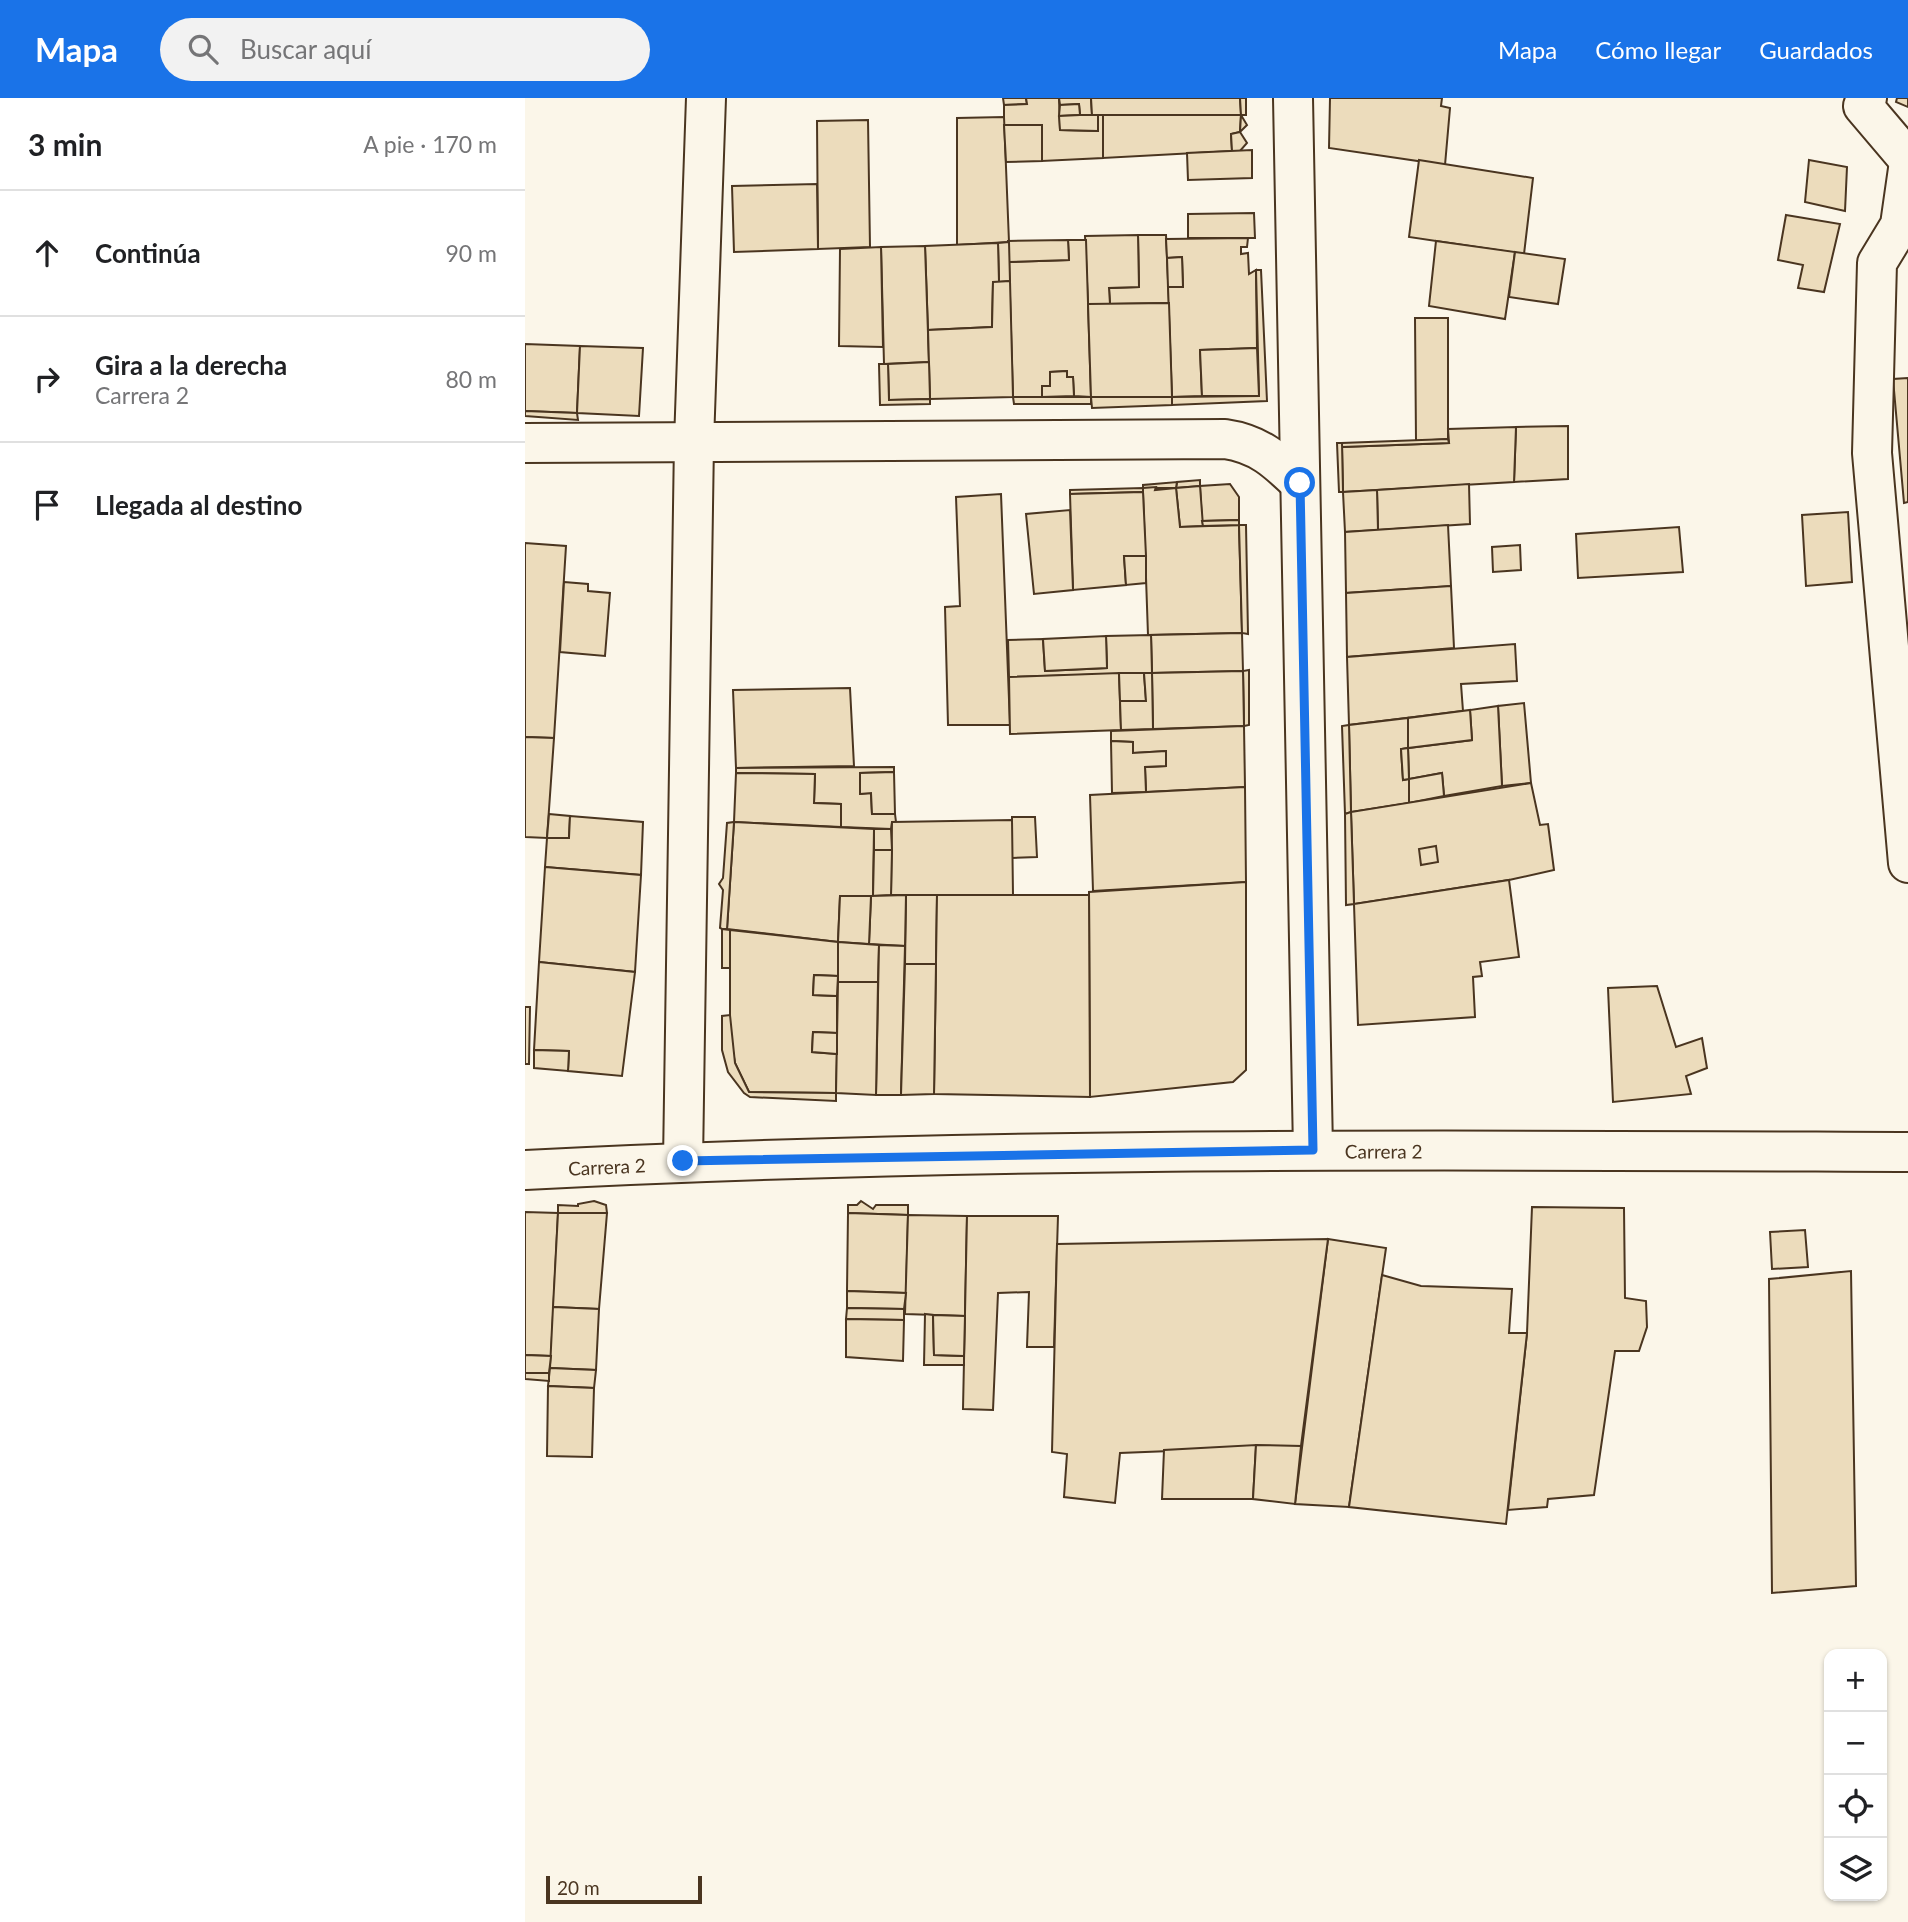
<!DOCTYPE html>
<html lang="es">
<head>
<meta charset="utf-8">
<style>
	body { margin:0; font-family:Lato,sans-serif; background:#f2f2f2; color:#202124 }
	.controls { position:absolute; right:21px; bottom:21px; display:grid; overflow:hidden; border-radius:14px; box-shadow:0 2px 5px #0004 }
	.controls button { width:63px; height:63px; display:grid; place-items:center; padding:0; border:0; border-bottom:2px solid #e0e0e0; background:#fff; color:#202124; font:35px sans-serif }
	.scale { position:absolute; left:21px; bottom:18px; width:156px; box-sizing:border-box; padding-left:7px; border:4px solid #4a3520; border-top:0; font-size:19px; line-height:24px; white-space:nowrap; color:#4a3520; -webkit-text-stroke:5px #fbf6e9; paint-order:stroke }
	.stop { position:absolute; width:21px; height:21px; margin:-16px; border:5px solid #1a73e8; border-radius:50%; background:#fff }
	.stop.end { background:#1a73e8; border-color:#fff; box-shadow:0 2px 7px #0008 }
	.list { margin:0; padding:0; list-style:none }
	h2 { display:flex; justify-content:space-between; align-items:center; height:91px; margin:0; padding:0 28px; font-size:30px }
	h2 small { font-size:23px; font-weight:400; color:#757577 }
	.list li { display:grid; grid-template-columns:46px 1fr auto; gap:21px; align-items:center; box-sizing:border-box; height:126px; padding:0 28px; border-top:2px solid #e0e0e0 }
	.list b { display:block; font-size:26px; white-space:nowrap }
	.list p { margin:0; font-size:23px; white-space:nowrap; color:#757577 }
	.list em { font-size:23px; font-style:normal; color:#757577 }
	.icon { flex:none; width:38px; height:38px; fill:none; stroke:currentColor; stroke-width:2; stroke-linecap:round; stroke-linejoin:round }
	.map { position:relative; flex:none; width:1383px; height:1824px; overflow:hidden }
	header { display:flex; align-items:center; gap:42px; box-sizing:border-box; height:98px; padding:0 35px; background:#1a73e8; color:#fff }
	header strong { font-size:33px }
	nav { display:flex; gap:38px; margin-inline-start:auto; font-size:24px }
	.search { width:490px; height:63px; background:#f2f2f2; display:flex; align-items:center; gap:18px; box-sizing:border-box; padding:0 24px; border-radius:38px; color:#757577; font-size:26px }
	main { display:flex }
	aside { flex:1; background:#fff }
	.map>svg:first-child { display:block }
</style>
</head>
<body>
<header>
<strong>Mapa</strong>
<div class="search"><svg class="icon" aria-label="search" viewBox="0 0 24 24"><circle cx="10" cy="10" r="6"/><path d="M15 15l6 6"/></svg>Buscar aquí</div>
<nav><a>Mapa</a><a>Cómo llegar</a><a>Guardados</a></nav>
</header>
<main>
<aside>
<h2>3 min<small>A pie · 170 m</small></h2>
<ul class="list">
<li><svg class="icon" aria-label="ahead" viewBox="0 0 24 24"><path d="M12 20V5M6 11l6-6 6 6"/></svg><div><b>Continúa</b></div><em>90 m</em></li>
<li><svg class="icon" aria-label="right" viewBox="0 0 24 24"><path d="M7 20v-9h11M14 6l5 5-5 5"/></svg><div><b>Gira a la derecha</b><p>Carrera 2</p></div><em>80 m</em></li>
<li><svg class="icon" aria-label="arrive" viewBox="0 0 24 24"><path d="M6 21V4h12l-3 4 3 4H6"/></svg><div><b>Llegada al destino</b></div></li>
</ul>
</aside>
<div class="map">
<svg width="1383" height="1824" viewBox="0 0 1383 1824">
	<rect width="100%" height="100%" fill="#fbf6e9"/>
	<g fill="#ecdcbc" stroke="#4a3520" stroke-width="2">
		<path d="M478 0H501L502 6 479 7Z"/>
		<path d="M501 0H534L535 32 573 33V17H578V60L517 63V27H479V7L502 6Z"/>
		<path d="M534 0H566L567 17H555L554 6 535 7Z"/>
		<path d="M566 0H715L716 17H567Z"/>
		<path d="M715 0H721V17H716Z"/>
		<path d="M805 0H917L916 8 925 10 920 67 804 50Z"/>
		<path d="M1372 0H1383V9L1371 4Z"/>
		<path d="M554 6 555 17 534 18 535 7Z"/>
		<path d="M555 17H573V33L535 32 534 18Z"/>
		<path d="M578 17H716L715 34 706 36 707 53 578 60Z"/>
		<path d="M716 17 722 27 715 34Z"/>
		<path d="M479 19 484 144 432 147V20Z"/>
		<path d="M343 22 345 149 293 151 292 23Z"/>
		<path d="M479 27H517V63L481 64Z"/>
		<path d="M715 34 722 45 715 53H707L706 36Z"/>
		<path d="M727 52V80L663 82 662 55Z"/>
		<path d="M894 62 1008 80 999 156 884 139Z"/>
		<path d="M1284 62 1322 69 1320 113 1280 104Z"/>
		<path d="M292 86 293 151 209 154 207 88Z"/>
		<path d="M729 115 730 140H663V116Z"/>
		<path d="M1261 117 1315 126 1299 194 1273 190 1278 167 1253 162Z"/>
		<path d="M613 137H641L644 205 585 206 584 190 614 189Z"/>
		<path d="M613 137 614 189 584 190 585 206H563L560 138Z"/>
		<path d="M723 140 722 149H716V156L723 155 724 176 731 172 732 250 675 252 677 298 647 299 643 189H658L657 159 642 160 641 141Z"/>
		<path d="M543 142H561L566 299 549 298 548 279H542V273L525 274V288H517V299H488L484 164 544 162Z"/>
		<path d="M543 142 544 162 484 164 483 143Z"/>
		<path d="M911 143 990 154 980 221 904 208Z"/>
		<path d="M484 144 485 183 474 184 473 145Z"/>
		<path d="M473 145 474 184H468L467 229 403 232 400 148Z"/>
		<path d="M400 148 404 264 359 266 356 149Z"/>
		<path d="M356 149 358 249 314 248 315 151Z"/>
		<path d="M990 154 1040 161 1033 206 984 199Z"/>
		<path d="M657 159 658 189H643L642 160Z"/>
		<path d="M731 172H736L742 303 647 307V299L734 298Z"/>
		<path d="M485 183 488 299 405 301 403 232 467 229 468 184Z"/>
		<path d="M644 205 647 299H566L563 206Z"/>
		<path d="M890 220H923V341L891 343Z"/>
		<path d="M0 246 55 248 52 315 0 313Z"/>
		<path d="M55 248 118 250 114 318 52 315Z"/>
		<path d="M732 250 734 298H677L675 252Z"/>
		<path d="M404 264 405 301 364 302 363 266Z"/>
		<path d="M354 266H363L364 302 405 301V306L355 307Z"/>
		<path d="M542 273V279H548L549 298 517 299V288H525V274Z"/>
		<path d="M1383 280V404L1379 405 1368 281Z"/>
		<path d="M488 299H566V306H489Z"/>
		<path d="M566 299H647V307L567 310Z"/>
		<path d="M0 313 52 315 53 322 0 318Z"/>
		<path d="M1043 328V381L989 384 991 329Z"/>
		<path d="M991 329 989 384 818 394 817 349 924 345 923 331Z"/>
		<path d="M923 341 924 345 817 349V345Z"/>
		<path d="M812 345H817L818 394H814Z"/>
		<path d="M675 382V388L651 390 652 384Z"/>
		<path d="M652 384 651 390H618V387Z"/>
		<path d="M705 386 714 399V422L677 423 675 388Z"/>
		<path d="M944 386 945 426 853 432 852 392Z"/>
		<path d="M675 388 678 428 655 429 651 390Z"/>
		<path d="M631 389 630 392 651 390 655 429 714 427 717 535 623 537 618 394V390Z"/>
		<path d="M618 390V394L545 396V392Z"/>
		<path d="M852 392 853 432 820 434 818 394Z"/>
		<path d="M618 394 621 458H599L601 487 548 492 545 396Z"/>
		<path d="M476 396 485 627H423L420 509 435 508 431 399Z"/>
		<path d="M545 412 548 492 509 496 501 416Z"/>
		<path d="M1323 414 1327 484 1281 488 1277 417Z"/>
		<path d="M714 422V427L678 428 677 423Z"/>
		<path d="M714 427H721L723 536 717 535Z"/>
		<path d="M923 427 926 488 821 495 820 434Z"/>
		<path d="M1154 429 1158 474 1053 480 1051 436Z"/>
		<path d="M0 445 41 448 29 640 0 639Z"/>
		<path d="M995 447 996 472 968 474 967 449Z"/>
		<path d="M599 458H621V485L601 487Z"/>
		<path d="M39 484 63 486V493L85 495 80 558 35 554Z"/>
		<path d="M926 488 929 550 822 559 821 495Z"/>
		<path d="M717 535 718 573 627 575 626 537Z"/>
		<path d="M626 537 627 575 484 579 483 542 518 541 520 573 582 570 581 538Z"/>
		<path d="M581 538 582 570 520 573 518 541Z"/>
		<path d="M990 546 992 583 936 586 938 613 824 627 822 559Z"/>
		<path d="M724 572V627L719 628 718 573Z"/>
		<path d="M718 573 719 628 628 631 627 575Z"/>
		<path d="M594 575 596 632 485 636 484 579Z"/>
		<path d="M594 575H619L621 603H595Z"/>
		<path d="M619 575H627L628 631 596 632 595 603H621Z"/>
		<path d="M325 590 329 668 211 670 208 592Z"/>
		<path d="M999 605 1006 685 977 688 973 608Z"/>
		<path d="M973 608 977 688 919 698 917 675 884 681 883 650 947 642 945 612Z"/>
		<path d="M945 612 947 642 883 650V620Z"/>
		<path d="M883 620V650L876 651 878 682 884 681V705L826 714 824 627Z"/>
		<path d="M824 627 826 714 820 716 817 628Z"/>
		<path d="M719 628 720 689 621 694 620 669 641 668V653L608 655V644L586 643V633Z"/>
		<path d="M0 639 29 640 22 740 0 739Z"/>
		<path d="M586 643 608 644V655L641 653V668L620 669 621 694 587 695Z"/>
		<path d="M883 650 884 681 878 682 876 651Z"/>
		<path d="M369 669V674L335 675V696L346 695 347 716H370L371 724H367L366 731 316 729V706L289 705 290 676 211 675V670Z"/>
		<path d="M369 674 370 716H347L346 695 335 696V675Z"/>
		<path d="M211 675 290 676 289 705 316 706V729L209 724Z"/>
		<path d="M917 675 919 698 884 705V681Z"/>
		<path d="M1006 685 1015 727 1023 726 1029 772 984 782 829 806 826 714Z"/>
		<path d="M720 689 721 784 568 793 565 697Z"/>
		<path d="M826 714 829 806 821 807 820 716Z"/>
		<path d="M24 716 45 718 44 740H22Z"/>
		<path d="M45 718 118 724 116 777 20 769 22 740H44Z"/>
		<path d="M487 719H510L512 759 487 760Z"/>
		<path d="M487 722 488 797H366L367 724Z"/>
		<path d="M209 724 349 731 348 798H315L313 844 202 831Z"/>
		<path d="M209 724 202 831H197L195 830 198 792 194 786 198 780 202 725Z"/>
		<path d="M349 731H366L367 752H349Z"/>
		<path d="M911 748 913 764 896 767 894 751Z"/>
		<path d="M349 752H367L366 797 348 798Z"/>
		<path d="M20 769 116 777 110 874 14 864Z"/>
		<path d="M984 782 994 859 955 864 957 878 948 879 950 919 833 927 829 806Z"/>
		<path d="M721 784V972L708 984 565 999 564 794Z"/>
		<path d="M381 797H412L411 866H380Z"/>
		<path d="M381 797 380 848 344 846 346 798Z"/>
		<path d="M412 797H564L565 999 409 996Z"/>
		<path d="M315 798H346L344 846 313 844Z"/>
		<path d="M197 831 205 832V870H197Z"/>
		<path d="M205 832 313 844V878L289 877 288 897 312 898V935L288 934 287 954 312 956 311 995 224 994 210 965 205 936Z"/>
		<path d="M313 844 354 847 353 884H313Z"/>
		<path d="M354 847 380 848 376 997H351Z"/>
		<path d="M14 864 110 874 97 978 43 973 44 953 9 952Z"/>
		<path d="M380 866H411L409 996 376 997Z"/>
		<path d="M289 877 313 878 312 898 288 897Z"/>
		<path d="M313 884H353L351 997 311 995Z"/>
		<path d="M1132 888 1151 949 1177 940 1182 970 1161 978 1166 996 1088 1004 1083 890Z"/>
		<path d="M0 909H5L4 966H0Z"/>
		<path d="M205 917 210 965 224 994 311 995V1003L225 999 219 995 203 974 197 952V918Z"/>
		<path d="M288 934 312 935V956L287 954Z"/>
		<path d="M9 952 44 953 43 973 9 970Z"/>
		<path d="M69 1103 81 1107 82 1115H33V1107L53 1108V1106Z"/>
		<path d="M336 1103 348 1111 351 1107H383V1117L323 1115V1107H332Z"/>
		<path d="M1007 1109 1099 1110 1100 1200 1121 1203 1122 1229 1114 1253H1090L1069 1397 1023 1401 1022 1409 983 1412 1002 1235Z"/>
		<path d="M0 1114 33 1115 26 1258 0 1257Z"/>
		<path d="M33 1115H82L74 1211 28 1209Z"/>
		<path d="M323 1115 383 1117 381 1195 322 1193Z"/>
		<path d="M383 1117 442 1118 440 1218 380 1216Z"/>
		<path d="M442 1118H533L529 1249H502L504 1194 473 1195 468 1312 438 1311Z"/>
		<path d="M1280 1132 1283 1169 1247 1171 1245 1134Z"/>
		<path d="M803 1141 861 1150 824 1409 770 1406Z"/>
		<path d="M803 1141 776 1348 595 1355 590 1405 539 1399 542 1356 527 1354 532 1146Z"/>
		<path d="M1326 1173 1331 1488 1247 1495 1244 1181Z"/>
		<path d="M857 1177 896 1188 987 1191 984 1235H1002L981 1426 824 1409Z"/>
		<path d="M322 1193 381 1195 379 1211 322 1210Z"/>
		<path d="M28 1209 74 1211 71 1272 25 1270Z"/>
		<path d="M322 1210 379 1211V1222L321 1221Z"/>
		<path d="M400 1216 408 1217 409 1257 439 1258V1267H399Z"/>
		<path d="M408 1217 440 1218 439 1258 409 1257Z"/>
		<path d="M321 1221 379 1222 378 1263 321 1259Z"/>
		<path d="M0 1257 26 1258 24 1275H0Z"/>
		<path d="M25 1270 71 1272 69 1290 23 1288Z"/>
		<path d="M0 1275H24V1283L0 1281Z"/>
		<path d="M23 1288 69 1290 67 1359 22 1358Z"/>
		<path d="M731 1347 728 1401H637L639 1352Z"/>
		<path d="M731 1347 776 1348 770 1406 728 1401Z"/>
	</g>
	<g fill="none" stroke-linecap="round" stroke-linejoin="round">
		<g stroke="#4a3520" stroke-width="42">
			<g id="street">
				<path d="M768 0 788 1052"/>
				<path d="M1342 0 1338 8 1383 61"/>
				<path d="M1383 71 1375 127 1352 165 1347 355 1383 765"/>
				<path d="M0 345 700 341C734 346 751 362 775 385"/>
				<path d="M158 1064 169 344 181 0"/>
			</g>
		</g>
		<g stroke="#4a3520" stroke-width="42">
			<g id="secondary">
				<path id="s1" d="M0 1072C460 1048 922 1052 1383 1054"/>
			</g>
		</g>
		<use href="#street" stroke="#fbf6e9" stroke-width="38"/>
		<use href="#secondary" stroke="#fbf6e9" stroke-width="38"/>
	</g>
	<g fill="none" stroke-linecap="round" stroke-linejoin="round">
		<path stroke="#1a73e8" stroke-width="9" d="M158 1063 788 1052 775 385"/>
	</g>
	<g text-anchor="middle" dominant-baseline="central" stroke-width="5" stroke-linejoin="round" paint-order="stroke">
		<g font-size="19" fill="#4a3520" stroke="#fbf6e9">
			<text stroke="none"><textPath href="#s1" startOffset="859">Carrera 2</textPath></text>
			<text stroke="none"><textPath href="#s1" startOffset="82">Carrera 2</textPath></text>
		</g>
	</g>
</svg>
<div class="controls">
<button>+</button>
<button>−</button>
<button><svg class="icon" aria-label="locate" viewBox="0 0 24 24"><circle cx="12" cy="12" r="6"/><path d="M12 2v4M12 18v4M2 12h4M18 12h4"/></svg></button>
<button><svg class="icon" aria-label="layers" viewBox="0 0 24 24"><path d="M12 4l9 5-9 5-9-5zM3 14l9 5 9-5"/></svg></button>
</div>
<div class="scale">20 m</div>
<div class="stop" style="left:775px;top:385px"></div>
<div class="stop end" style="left:158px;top:1063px"></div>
</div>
</main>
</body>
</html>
